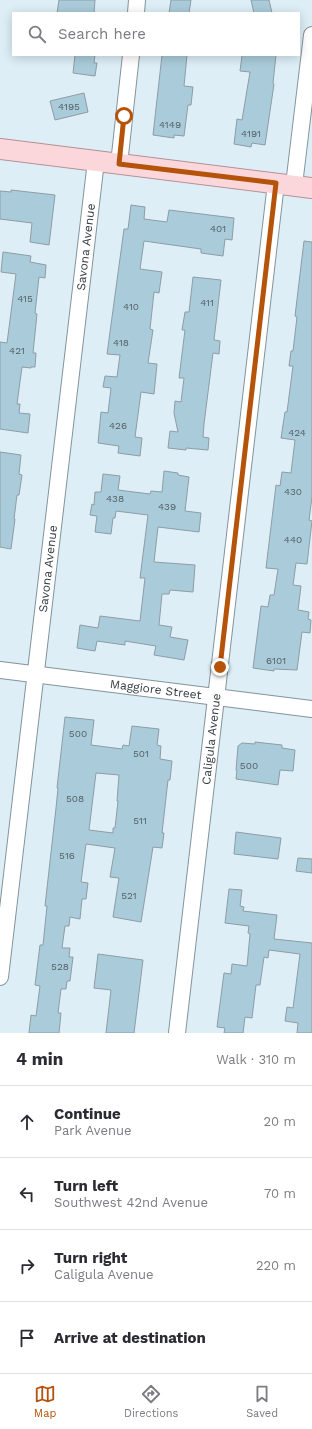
<!DOCTYPE html>
<html lang="en">
<head>
<meta charset="utf-8">
<style>
	body { margin:0; font-family:"Work Sans",sans-serif; background:#f2f2f3; color:#2b2b33 }
	.stop { position:absolute; width:12px; height:12px; margin:-9px; border:3px solid #b45309; border-radius:50%; background:#fff }
	.stop.end { background:#b45309; border-color:#fff; box-shadow:0 1px 4px #0008 }
	.list { margin:0; padding:0; list-style:none }
	h2 { display:flex; justify-content:space-between; align-items:center; height:52px; margin:0; padding:0 16px; font-size:17px }
	h2 small { font-size:13px; font-weight:400; color:#7c7c81 }
	.list li { display:grid; grid-template-columns:26px 1fr auto; gap:12px; align-items:center; box-sizing:border-box; height:72px; padding:0 16px; border-top:1px solid #e1e1e2 }
	.list b { display:block; font-size:15px; white-space:nowrap }
	.list p { margin:0; font-size:13px; white-space:nowrap; color:#7c7c81 }
	.list em { font-size:13px; font-style:normal; color:#7c7c81 }
	.icon { flex:none; width:22px; height:22px; fill:none; stroke:currentColor; stroke-width:2; stroke-linecap:round; stroke-linejoin:round }
	.map { position:relative; flex:none; width:312px; height:1033px; overflow:hidden }
	.search { position:absolute; background:#fff; box-shadow:0 2px 10px #0003; left:12px; right:12px; top:12px; height:44px; display:flex; align-items:center; gap:10px; box-sizing:border-box; padding:0 14px; border-radius:0px; color:#7c7c81; font-size:15px }
	.sheet { height:340px; background:#fff }
	nav { display:flex; justify-content:space-around; align-items:center; box-sizing:border-box; height:56px; border-top:1px solid #e1e1e2; background:#fff; font-size:11px; color:#7c7c81 }
	nav a { display:grid; justify-items:center; gap:2px }
	nav .on { color:#b45309 }
	.map>svg:first-child { display:block }
</style>
</head>
<body>
<div class="map">
<svg width="312" height="1033" viewBox="0 0 312 1033">
	<rect width="100%" height="100%" fill="#ddeef6"/>
	<g fill="#aacbda" stroke="#8d9da5" fill-rule="evenodd">
		<path d="M59 0H95L94 13H57Z"/>
		<path d="M171 0H191L189 13H169Z"/>
		<path d="M251 0H269L272 13H254Z"/>
		<path d="M75 55H95L94 63H97L95 76 73 73Z"/>
		<path d="M162 55H187L184 86 193 87 191 105H188L184 136 174 135V138L153 135Z"/>
		<path d="M242 55H276L273 83 274 84 265 145 252 143 251 147 234 144 237 119 242 120 250 72 240 71Z"/>
		<path d="M84 93 88 112 55 120 50 101Z"/>
		<path d="M11 190 55 195 49 245 30 242 32 223 0 219V191L11 192Z"/>
		<path d="M131 205 145 207 144 219 167 222 169 210 234 218 232 240 225 239 223 256 201 253V249L144 241 140 269 162 272 159 293 154 292 150 329 153 330 148 363 157 364 154 394 141 392 135 437 142 438 140 456 118 453 119 446 98 443 101 412 108 413 111 388 103 387 105 376 117 377 120 355 107 354 124 229H128Z"/>
		<path d="M304 241 312 242V497L309 520 312 521 307 564 296 563 293 585 301 586 298 610 309 612 308 619 311 620 310 633 302 632 297 670 274 669V671L253 668 261 606 268 607 270 595H274L278 569 266 568 276 485 280 486 282 472 291 473 295 440 281 438 285 412H287L293 366H289L291 351H293L297 317 295 316Z"/>
		<path d="M3 252 31 256 30 262 46 265 45 278 39 277 35 313 37 314 33 353H36L35 367H31V368L22 367 17 404H20L19 413 30 414 28 433 0 429V342L7 343 16 274 1 272Z"/>
		<path d="M193 277 221 280 214 340 220 341 219 354 213 353 204 424 203 437 209 438 208 450 186 448V450L168 448 170 431 178 432 174 413 175 401 181 402 184 378H179L185 330H182L185 312H189Z"/>
		<path d="M0 452 21 455 19 474 22 475 19 495H17L14 519H15L11 549 0 547Z"/>
		<path d="M164 471 178 473V475L189 477 185 511 201 513 199 532 158 527 154 562 195 565 193 592 170 590 169 594H162L159 625 172 627 170 637 188 640 184 660 154 655 156 646 125 641V645L97 641 95 651 77 648 80 625 98 628 100 616 140 621 145 578H140L148 515 116 511 115 518H113L111 534 95 532 97 516 90 515 92 504 94 505 95 492H101L103 474 120 476 118 490 150 494 151 491 162 492Z"/>
		<path d="M65 717 94 720 91 745 122 749 123 745 129 746 132 726 159 729 157 745 161 746 160 759 172 761 170 780H168L162 833H164L162 848 153 847 141 922 113 917 119 878 110 877 115 848 86 844 81 882 88 883 86 899H82L80 919 70 917 69 926H65L62 948H70L69 957H73L70 981H67L66 989H61L58 1013H61L59 1033H29L31 1015 36 1016 40 986 35 985 40 945H43L47 906H45L56 808 58 788H57ZM96 773 119 775 117 801H118L115 828H113V833L89 830Z"/>
		<path d="M255 742 282 745V748L295 750 293 771 280 770 278 785 236 779 237 770H236L238 746 242 743 255 744Z"/>
		<path d="M236 832 281 838 278 859 234 854Z"/>
		<path d="M298 858 312 859V873L296 871Z"/>
		<path d="M229 889 242 890 240 906 244 907 243 911 277 915 274 939 312 943V1033H297L298 1023 285 1021 287 1007 293 1008 300 954 269 950 268 958 264 957 260 985H256L252 1018 245 1017 243 1033H224L225 1028 217 1027 224 973 231 974 232 964 247 966 250 934 248 933 249 926 225 923Z"/>
		<path d="M98 954 143 960 134 1033H106L111 990 94 988Z"/>
	</g>
	<g fill="none" stroke-linecap="round" stroke-linejoin="round">
		<g stroke="#83939b" stroke-width="18">
			<g id="minor">
				<path d="M136 13 137 0"/>
				<path d="M119 164 131 55"/>
				<path d="M294 185 312 35"/>
				<path id="s1" d="M0 670 312 709"/>
				<path id="s2" d="M0 977 96 161"/>
				<path id="s3" d="M177 1033 276 183"/>
			</g>
		</g>
		<g stroke="#b59096" stroke-width="22">
			<path id="major" d="M0 149 312 188"/>
		</g>
		<use href="#minor" stroke="#fff" stroke-width="16"/>
		<use href="#major" stroke="#fbd7dc" stroke-width="20"/>
	</g>
	<g fill="none" stroke-linecap="round" stroke-linejoin="round">
		<path stroke="#b45309" stroke-width="5" d="M124 116 119 164 276 183 220 667"/>
	</g>
	<g text-anchor="middle" dominant-baseline="central" stroke-width="3" stroke-linejoin="round" paint-order="stroke">
		<g font-size="10" fill="#536066">
			<text x="69" y="106">4195</text>
			<text x="170" y="124">4149</text>
			<text x="251" y="133">4191</text>
			<text x="218" y="228">401</text>
			<text x="25" y="298">415</text>
			<text x="207" y="302">411</text>
			<text x="131" y="306">410</text>
			<text x="121" y="342">418</text>
			<text x="17" y="350">421</text>
			<text x="118" y="425">426</text>
			<text x="297" y="432">424</text>
			<text x="293" y="491">430</text>
			<text x="115" y="498">438</text>
			<text x="167" y="506">439</text>
			<text x="293" y="539">440</text>
			<text x="276" y="660">6101</text>
			<text x="78" y="733">500</text>
			<text x="141" y="753">501</text>
			<text x="249" y="765">500</text>
			<text x="75" y="798">508</text>
			<text x="140" y="820">511</text>
			<text x="67" y="855">516</text>
			<text x="129" y="895">521</text>
			<text x="60" y="966">528</text>
		</g>
		<g font-size="12" fill="#363d40" stroke="#fff">
			<text stroke="none"><textPath href="#s2" startOffset="735">Savona Avenue</textPath></text>
			<text stroke="none"><textPath href="#s2" startOffset="411">Savona Avenue</textPath></text>
			<text stroke="none"><textPath href="#s1" startOffset="157">Maggiore Street</textPath></text>
			<text stroke="none"><textPath href="#s3" startOffset="296">Caligula Avenue</textPath></text>
		</g>
	</g>
</svg>
<div class="stop" style="left:124px;top:116px"></div>
<div class="stop end" style="left:220px;top:667px"></div>
<div class="search"><svg class="icon" aria-label="search" viewBox="0 0 24 24"><circle cx="10" cy="10" r="6"/><path d="M15 15l6 6"/></svg>Search here</div>
</div>
<section class="sheet">
<h2>4 min<small>Walk · 310 m</small></h2>
<ul class="list">
<li><svg class="icon" aria-label="ahead" viewBox="0 0 24 24"><path d="M12 20V5M6 11l6-6 6 6"/></svg><div><b>Continue</b><p>Park Avenue</p></div><em>20 m</em></li>
<li><svg class="icon" aria-label="left" viewBox="0 0 24 24"><path d="M17 20v-9H6M10 6l-5 5 5 5"/></svg><div><b>Turn left</b><p>Southwest 42nd Avenue</p></div><em>70 m</em></li>
<li><svg class="icon" aria-label="right" viewBox="0 0 24 24"><path d="M7 20v-9h11M14 6l5 5-5 5"/></svg><div><b>Turn right</b><p>Caligula Avenue</p></div><em>220 m</em></li>
<li><svg class="icon" aria-label="arrive" viewBox="0 0 24 24"><path d="M6 21V4h12l-3 4 3 4H6"/></svg><div><b>Arrive at destination</b></div></li>
</ul>
</section>
<nav>
<a class="on"><svg class="icon" aria-label="map" viewBox="0 0 24 24"><path d="M3 6l6-2 6 2 6-2v14l-6 2-6-2-6 2zM9 4v14M15 6v14"/></svg>Map</a>
<a><svg class="icon" aria-label="directions" viewBox="0 0 24 24"><path d="M12 3l9 9-9 9-9-9zM9 14v-3h6M13 9l2 2-2 2"/></svg>Directions</a>
<a><svg class="icon" aria-label="saved" viewBox="0 0 24 24"><path d="M7 4h10v16l-5-4-5 4z"/></svg>Saved</a>
</nav>
</body>
</html>
